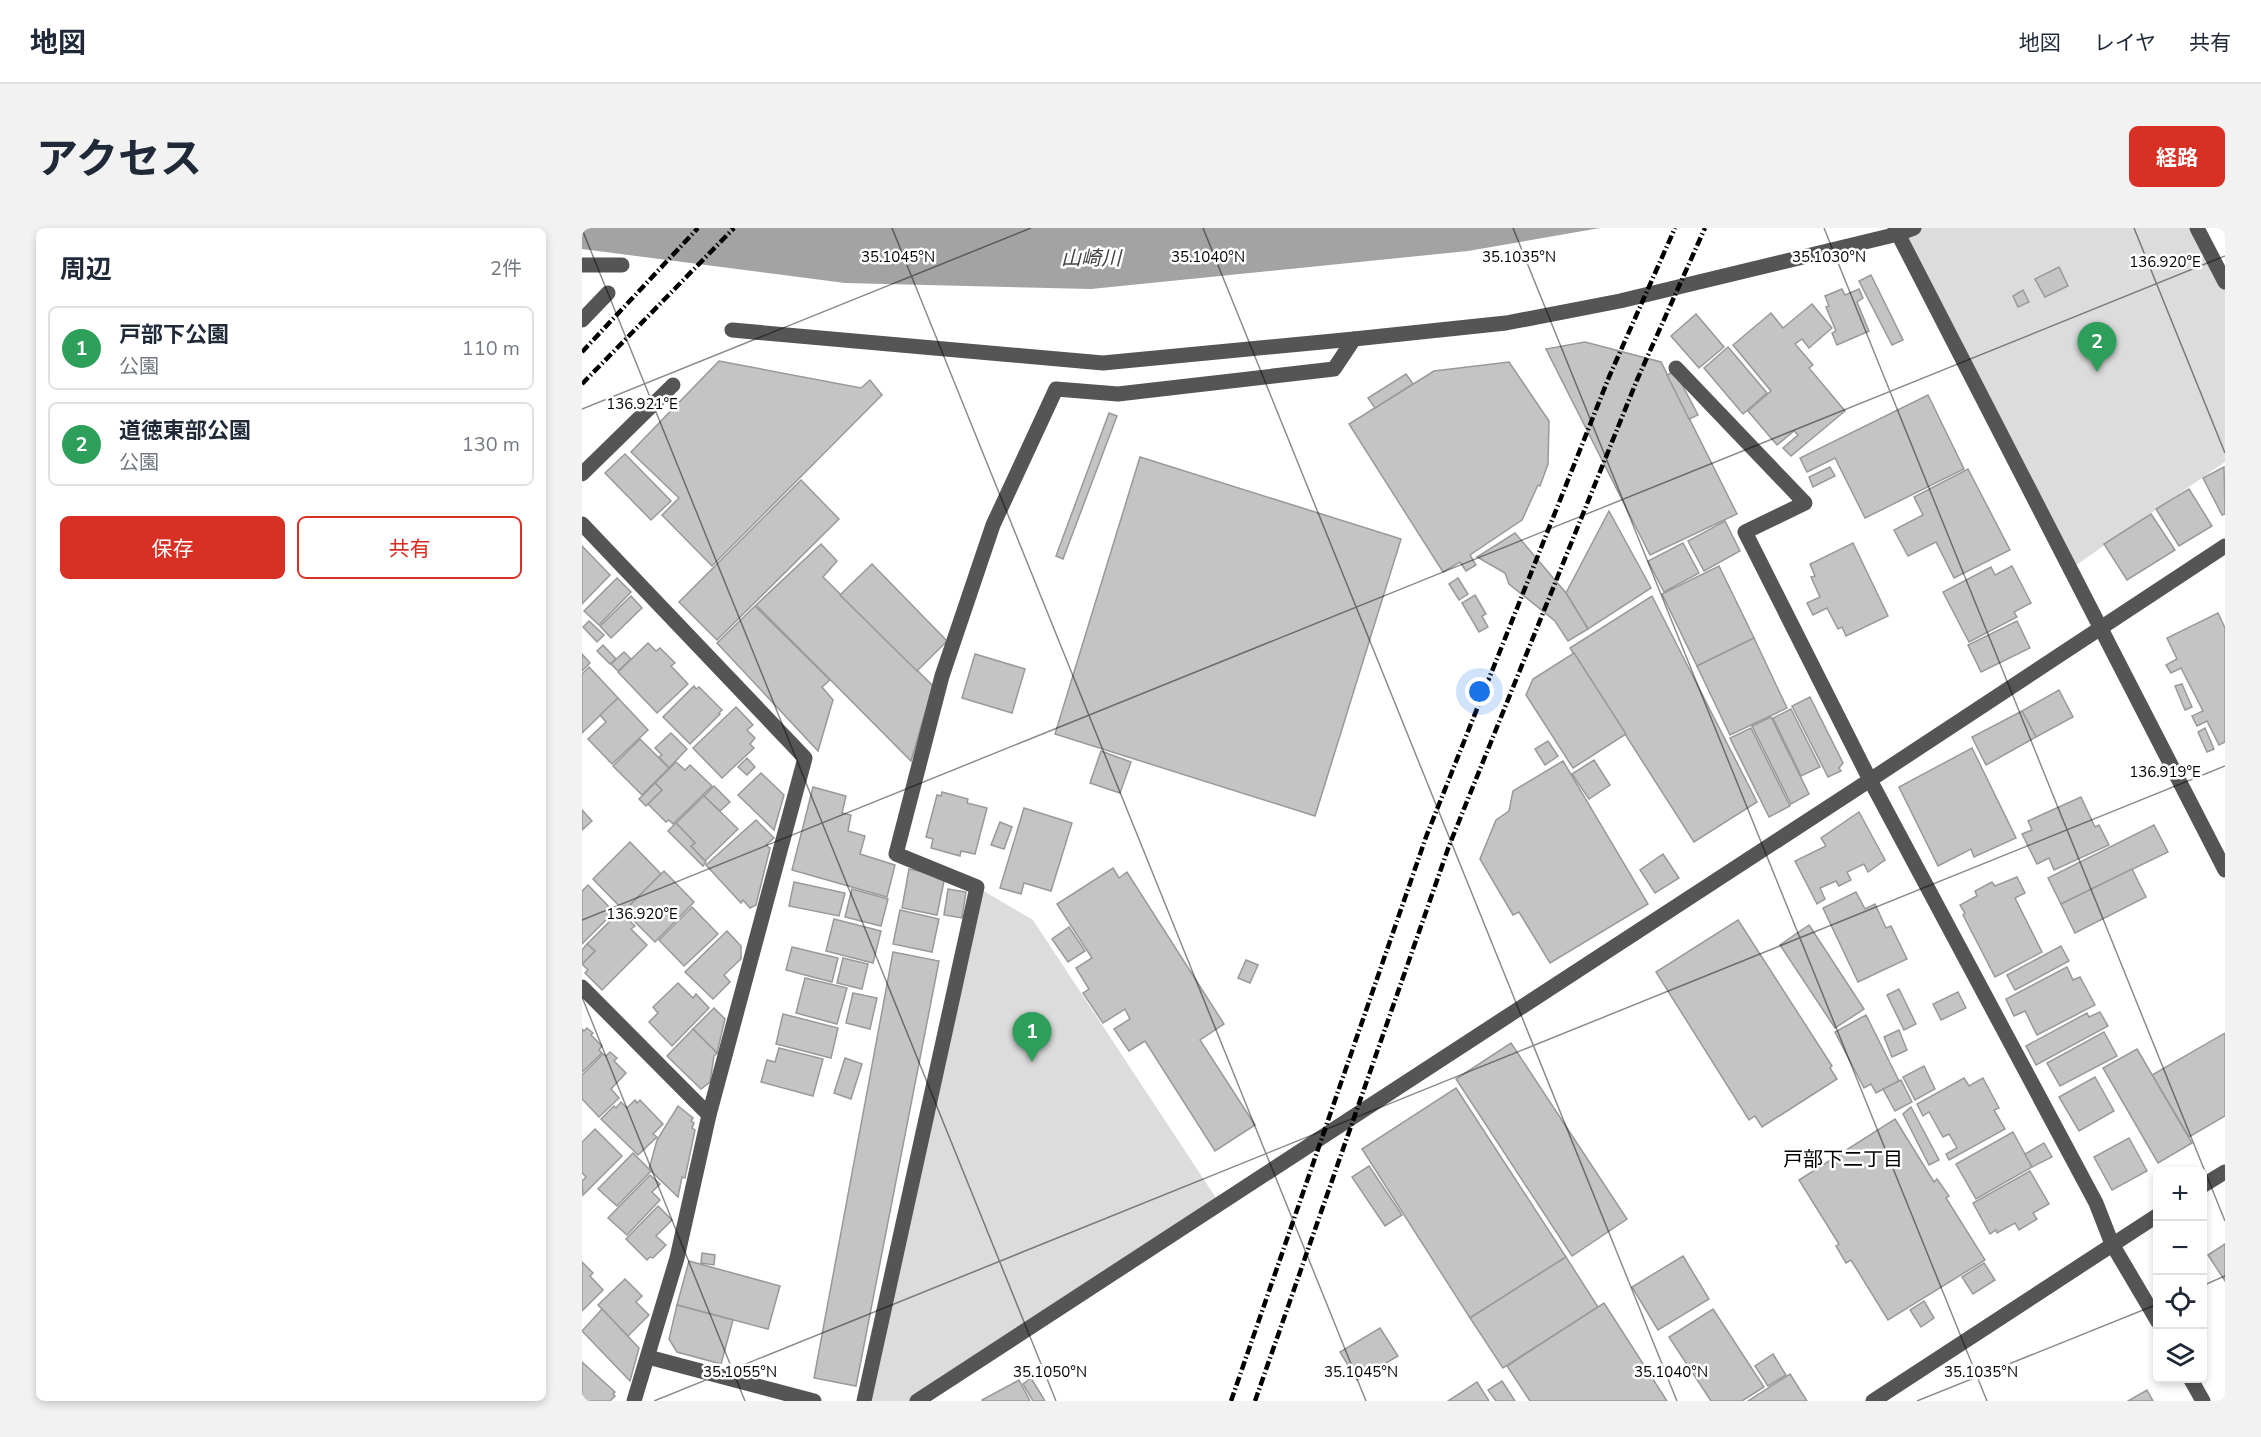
<!DOCTYPE html>
<html lang="ja">
<head>
<meta charset="utf-8">
<style>
	body { margin:0; font-family:"Nunito Sans","Noto Sans JP",sans-serif; background:#f2f2f3; color:#1f2937 }
	.controls { position:absolute; right:18px; bottom:18px; display:grid; overflow:hidden; border-radius:9px; box-shadow:0 3px 9px #0003 }
	.controls button { width:54px; height:54px; display:grid; place-items:center; padding:0; border:0; border-bottom:2px solid #e0e1e3; background:#fff; color:#1f2937; font:30px sans-serif }
	.you { position:absolute; left:898px; top:464px; width:21px; height:21px; margin:-15px; border:4px solid #fff; border-radius:50%; background:#1a73e8; box-shadow:0 0 0 9px #1a73e833 }
	.badge { display:grid; place-items:center; width:39px; height:39px; border-radius:50%; background:#d93025; color:#fff; font-size:20px; font-weight:700 }
	.pin { position:absolute; translate:-50% -50px; filter:drop-shadow(0 2px 3px #0008) }
	.pin::after { content:''; position:absolute; top:32px; width:21px; height:18px; background:inherit; clip-path:polygon(0 0,100% 0,50% 100%) }
	.list { margin:0; padding:0; list-style:none }
	h2 { display:flex; justify-content:space-between; align-items:center; height:78px; margin:0; padding:0 24px; font-size:26px }
	h2 small { font-size:20px; font-weight:400; color:#747a83 }
	.list li { display:grid; grid-template-columns:39px 1fr auto; gap:18px; align-items:center; box-sizing:border-box; height:84px; margin:0 12px 12px; padding:0 12px; border:2px solid #e0e1e3; border-radius:9px }
	.list b { display:block; font-size:22px; white-space:nowrap }
	.list p { margin:0; font-size:20px; white-space:nowrap; color:#747a83 }
	.list em { font-size:20px; font-style:normal; color:#747a83 }
	.actions { display:flex; gap:12px; padding:18px 24px }
	.actions a { flex:1; padding:14px 0; border:2px solid #d93025; border-radius:9px; text-align:center; font-size:21px; color:#d93025 }
	.actions .main { background:#d93025; color:#fff }
	.icon { flex:none; width:33px; height:33px; fill:none; stroke:currentColor; stroke-width:2; stroke-linecap:round; stroke-linejoin:round }
	.map { position:relative; flex:none; width:1643px; height:1173px; overflow:hidden; border-radius:9px }
	header { display:flex; align-items:center; gap:36px; box-sizing:border-box; height:84px; padding:0 30px; background:#fff; border-bottom:2px solid #e0e1e3 }
	header strong { font-size:28px }
	nav { display:flex; gap:33px; margin-inline-start:auto; font-size:21px }
	.intro { display:flex; align-items:center; justify-content:space-between; box-sizing:border-box; height:144px; padding:0 36px }
	h1 { margin:0; font-size:42px }
	.button { padding:15px 27px; border-radius:9px; background:#d93025; color:#fff; font-size:21px; font-weight:700 }
	main { display:flex; gap:36px; padding:0 36px }
	aside { flex:1; background:#fff; border-radius:9px; box-shadow:0 3px 9px #0003 }
	.map>svg:first-child { display:block }
</style>
</head>
<body>
<header>
<strong>地図</strong>
<nav><a>地図</a><a>レイヤ</a><a>共有</a></nav>
</header>
<div class="intro"><h1>アクセス</h1><a class="button">経路</a></div>
<main>
<aside>
<h2>周辺<small>2件</small></h2>
<ul class="list">
<li><span class="badge" style="background:#2e9e5b">1</span><div><b>戸部下公園</b><p>公園</p></div><em>110 m</em></li>
<li><span class="badge" style="background:#2e9e5b">2</span><div><b>道徳東部公園</b><p>公園</p></div><em>130 m</em></li>
</ul>
<div class="actions"><a class="main">保存</a><a>共有</a></div>
</aside>
<div class="map">
<svg width="1643" height="1173" viewBox="0 0 1643 1173">
	<rect width="100%" height="100%" fill="#fff"/>
	<g fill="#dcdcdc">
		<path d="M1332 0H1615L1643 54V234L1487 342 1316 6Z"/>
		<path d="M395 659 451 692 638 976 335 1173H282Z"/>
	</g>
	<path fill="#a3a3a3" d="M0 0H1018L886 23 509 61 263 55 0 21Z"/>
	<g fill="#c4c4c4" stroke="#999" stroke-width="1.5">
		<path d="M1477 39 1486 58 1463 69 1453 51Z"/>
		<path d="M1289 47 1321 112 1310 117 1277 53Z"/>
		<path d="M1260 61 1263 67 1277 61 1281 70 1275 74 1287 103 1255 117 1250 105 1254 103 1244 79 1247 78 1243 68Z"/>
		<path d="M1441 62 1447 74 1436 79 1431 68Z"/>
		<path d="M1230 76 1250 100 1227 120 1220 111 1213 116 1231 137 1227 140 1263 183 1209 228 1201 220 1216 207 1212 203 1195 217 1166 183 1189 163 1151 117 1189 85 1201 100Z"/>
		<path d="M1114 86 1142 119 1117 140 1089 108Z"/>
		<path d="M1003 114 1079 134 1155 286 1068 327 964 121Z"/>
		<path d="M1146 119 1185 165 1161 186 1122 140Z"/>
		<path d="M137 133 279 160 288 152 300 167 130 338 80 287 97 270 49 224Z"/>
		<path d="M927 134 967 193 966 236 958 258 956 257 940 292 888 327 894 337 884 343 878 334 861 344 767 196 852 143Z"/>
		<path d="M1093 143 1116 187 1107 191 1085 147Z"/>
		<path d="M824 146 831 156 793 180 786 170Z"/>
		<path d="M1346 167 1382 241 1283 290 1253 230 1225 244 1218 230Z"/>
		<path d="M527 185 535 188 481 331 474 328Z"/>
		<path d="M43 226 89 273 69 292 23 245Z"/>
		<path d="M558 229 819 311 733 588 473 506Z"/>
		<path d="M1248 239 1253 248 1231 259 1227 249Z"/>
		<path d="M1642 239 1643 286 1640 287 1621 250Z"/>
		<path d="M1386 241 1428 322 1372 350 1354 314 1326 328 1312 302 1341 287 1332 269Z"/>
		<path d="M219 252 257 291 135 412 97 374Z"/>
		<path d="M1607 261 1630 298 1597 318 1574 281Z"/>
		<path d="M1027 283 1069 360 1006 401 984 365Z"/>
		<path d="M1569 286 1593 322 1545 352 1522 316Z"/>
		<path d="M1143 293 1158 323 1122 343 1106 313Z"/>
		<path d="M933 305 984 365 1006 401 986 413 973 393 927 356 923 345 895 329Z"/>
		<path d="M1101 315 1117 345 1082 364 1066 333Z"/>
		<path d="M1271 315 1306 388 1264 408 1260 399 1256 401 1245 380 1231 387 1225 375 1238 369 1229 349 1233 348 1228 336Z"/>
		<path d="M239 316 255 333 241 349 351 458 329 533 174 377Z"/>
		<path d="M0 318 28 347 0 376Z"/>
		<path d="M290 336 365 413 335 443 258 367Z"/>
		<path d="M1137 338 1172 410 1115 438 1080 366Z"/>
		<path d="M1430 338 1449 375 1432 384 1435 389 1387 414 1361 364 1409 339 1413 347Z"/>
		<path d="M35 350 49 364 17 397 2 383Z"/>
		<path d="M876 350 886 366 877 372 867 356Z"/>
		<path d="M893 367 904 386 900 388 906 399 897 404 880 375Z"/>
		<path d="M49 368 60 380 29 410 18 398Z"/>
		<path d="M1070 368 1175 574 1112 614 988 420Z"/>
		<path d="M173 378 248 452 240 459 251 472 236 523 135 415Z"/>
		<path d="M1636 385 1643 400V514L1637 517 1625 493 1615 498 1610 488 1621 483 1599 440 1589 445 1584 437 1595 431 1585 410Z"/>
		<path d="M7 393 22 407 15 414 1 399Z"/>
		<path d="M1435 393 1448 420 1399 444 1386 417Z"/>
		<path d="M1172 410 1205 480 1148 507 1115 438Z"/>
		<path d="M66 415 74 423 78 420 93 435 89 438 106 456 75 485 36 444Z"/>
		<path d="M21 417 34 431 28 436 15 423Z"/>
		<path d="M42 424 49 431 36 443 29 436Z"/>
		<path d="M992 425 1044 506 991 540 944 467 951 451Z"/>
		<path d="M0 426 8 435 0 443Z"/>
		<path d="M393 426 443 441 430 485 380 470Z"/>
		<path d="M7 439 36 470 0 505V446Z"/>
		<path d="M1600 456 1610 479 1603 482 1593 458Z"/>
		<path d="M112 458 114 461 117 459 140 482 137 485 138 486 108 516 81 489Z"/>
		<path d="M1477 462 1491 489 1454 509 1440 483Z"/>
		<path d="M1228 469 1261 535 1257 540 1259 543 1246 549 1210 478Z"/>
		<path d="M36 470 66 502 30 536 6 511 24 494 18 487Z"/>
		<path d="M154 479 171 497 165 502 173 510 168 516 172 520 140 550 111 520Z"/>
		<path d="M1209 481 1238 539 1219 548 1191 490Z"/>
		<path d="M1440 483 1454 509 1404 537 1390 509Z"/>
		<path d="M1189 489 1227 566 1209 576 1170 498Z"/>
		<path d="M1169 500 1208 578 1187 589 1148 510Z"/>
		<path d="M1623 500 1632 521 1625 524 1616 504Z"/>
		<path d="M89 505 105 521 87 540 77 529 80 527 73 520Z"/>
		<path d="M58 511 87 540 60 567 31 538Z"/>
		<path d="M966 513 976 528 963 537 953 521Z"/>
		<path d="M1390 520 1434 610 1392 629 1389 621 1356 638 1317 559Z"/>
		<path d="M519 523 549 534 538 565 508 555Z"/>
		<path d="M165 530 173 539 165 547 156 539Z"/>
		<path d="M1012 532 1028 557 1007 571 990 546Z"/>
		<path d="M981 533 1066 676 968 735 937 684 931 687 898 631 914 592 927 583 931 563Z"/>
		<path d="M94 534 103 542 108 537 130 558 91 596 87 592 84 594 66 576 80 562 73 555Z"/>
		<path d="M179 545 202 567 192 602 156 567Z"/>
		<path d="M73 555 80 562 64 578 57 571Z"/>
		<path d="M132 558 148 574 138 583 122 568Z"/>
		<path d="M231 559 264 568 260 585 269 587 266 603 283 608 278 626 313 637 305 669 210 642Z"/>
		<path d="M360 564 386 571 385 575 405 580 393 626 379 623 378 628 349 620 351 611 344 609 355 567 359 568Z"/>
		<path d="M122 568 156 601 123 633 109 618 113 615 94 595Z"/>
		<path d="M1499 569 1513 599 1517 597 1527 617 1472 642 1467 630 1455 636 1440 606 1450 602 1446 593Z"/>
		<path d="M442 580 490 595 469 663 442 655 439 666 418 660Z"/>
		<path d="M0 582 10 593 0 602Z"/>
		<path d="M1277 584 1303 632 1286 644 1282 636 1265 644 1269 652 1257 658 1254 653 1238 660 1243 671 1235 676 1213 633 1244 618 1239 610Z"/>
		<path d="M174 592 192 610 184 617 188 620 174 677 168 680 161 672 159 675 124 637Z"/>
		<path d="M418 594 430 599 422 621 409 617Z"/>
		<path d="M94 595 113 615 109 618 124 634 121 638 86 603Z"/>
		<path d="M1572 597 1586 624 1479 676 1466 650Z"/>
		<path d="M48 614 79 646 42 683 11 651Z"/>
		<path d="M1081 626 1097 650 1073 665 1058 642Z"/>
		<path d="M531 640 537 650 545 644 642 796 618 812 673 897 633 923 563 813 547 823 532 801 548 791 543 781 521 795 501 765 507 761 494 740 510 730 475 676Z"/>
		<path d="M327 641 363 648 355 687 320 680Z"/>
		<path d="M1550 641 1564 669 1493 705 1479 676Z"/>
		<path d="M82 643 112 674 73 714 42 683Z"/>
		<path d="M1435 649 1443 665 1433 670 1460 724 1413 749 1381 687 1383 685 1378 677 1395 668 1393 663 1410 654 1413 658Z"/>
		<path d="M212 654 263 665 257 688 207 678Z"/>
		<path d="M6 657 32 684 0 716V663Z"/>
		<path d="M270 661 306 671 299 698 263 689Z"/>
		<path d="M366 661 384 664 380 690 362 687Z"/>
		<path d="M1274 664 1283 681 1293 676 1304 700 1309 698 1325 731 1276 754 1241 680Z"/>
		<path d="M110 679 136 706 102 738 77 712Z"/>
		<path d="M318 682 357 691 350 724 311 716Z"/>
		<path d="M37 684 53 698 49 701 65 717 20 762 3 745 6 742 0 736 13 723 5 716Z"/>
		<path d="M252 691 299 703 291 735 244 723Z"/>
		<path d="M1156 692 1250 838 1248 840 1255 851 1180 899 1173 888 1167 892 1074 744Z"/>
		<path d="M1227 697 1282 781 1253 800 1198 717Z"/>
		<path d="M487 699 503 723 486 734 470 711Z"/>
		<path d="M145 703 159 718V731L142 747 148 754 131 771 103 744Z"/>
		<path d="M5 716 13 723 0 736V722Z"/>
		<path d="M1479 718 1487 733 1433 762 1425 747Z"/>
		<path d="M210 719 256 730 250 754 204 742Z"/>
		<path d="M311 724 357 733 274 1158 232 1150Z"/>
		<path d="M261 730 286 736 280 761 255 755Z"/>
		<path d="M664 732 676 737 668 755 656 750Z"/>
		<path d="M1485 739 1491 752 1498 749 1513 777 1455 807 1443 783 1432 788 1424 771Z"/>
		<path d="M223 750 265 760 255 796 214 785Z"/>
		<path d="M96 755 111 770 114 766 127 780 90 818 67 794 76 785 71 779Z"/>
		<path d="M1317 761 1334 796 1322 802 1305 767Z"/>
		<path d="M1376 764 1384 780 1359 792 1351 776Z"/>
		<path d="M271 765 295 770 288 801 264 795Z"/>
		<path d="M132 780 143 791 135 825 111 801Z"/>
		<path d="M1518 784 1526 798 1454 837 1444 818 1505 785 1507 789Z"/>
		<path d="M201 786 256 800 249 830 194 816Z"/>
		<path d="M1284 787 1317 853 1294 865 1289 856 1282 860 1253 804Z"/>
		<path d="M5 800 11 805 9 807 20 818 17 822 20 825 0 844V801L2 803Z"/>
		<path d="M111 801 135 825 132 828 128 854 119 861 85 828Z"/>
		<path d="M1317 802 1325 822 1310 829 1302 809Z"/>
		<path d="M1522 804 1535 828 1478 858 1465 835Z"/>
		<path d="M1643 805V888L1607 909 1570 847Z"/>
		<path d="M929 815 1045 991 990 1028 874 851Z"/>
		<path d="M197 820 241 831 231 868 179 854 185 832 193 834Z"/>
		<path d="M1555 821 1610 915 1576 935 1521 840Z"/>
		<path d="M28 824 35 830 32 833 44 845 29 861 37 870 17 889 0 871V847L21 826 24 828Z"/>
		<path d="M263 830 280 836 269 871 252 865Z"/>
		<path d="M1342 838 1353 861 1333 872 1321 849Z"/>
		<path d="M1513 849 1532 883 1497 903 1477 869Z"/>
		<path d="M1382 850 1387 858 1401 850 1417 880 1412 882 1423 901 1367 932 1364 926 1375 920 1367 906 1361 909 1347 884 1341 888 1335 876Z"/>
		<path d="M1319 852 1330 874 1313 883 1301 861Z"/>
		<path d="M874 860 984 1029 888 1090 780 921Z"/>
		<path d="M53 872 55 875 58 872 81 896 71 906 75 909 56 927 19 891 32 878 34 880 39 874 45 880Z"/>
		<path d="M96 878 111 890 109 893 112 895 110 900 113 902 103 950 100 949 96 969 67 941 75 912Z"/>
		<path d="M1329 879 1357 932 1347 937 1321 886Z"/>
		<path d="M1313 891 1352 954 1355 951 1367 968 1364 970 1403 1032 1306 1092 1269 1032 1264 1035 1254 1018 1257 1016 1217 952Z"/>
		<path d="M13 901 40 928 1 967 0 953 4 949 0 945V914Z"/>
		<path d="M1431 904 1450 939 1394 971 1374 936Z"/>
		<path d="M1547 910 1565 943 1530 962 1512 929Z"/>
		<path d="M1462 915 1470 929 1450 939 1443 926Z"/>
		<path d="M51 925 69 943 35 978 16 961Z"/>
		<path d="M787 938 820 987 803 998 770 949Z"/>
		<path d="M1448 943 1467 976 1451 985 1455 991 1437 1002 1433 995 1415 1005 1414 1002 1408 1006 1391 975Z"/>
		<path d="M68 947 78 956 70 964 78 972 45 1007 26 990Z"/>
		<path d="M76 978 90 992 74 1008 84 1017 71 1030 68 1029 65 1032 44 1011Z"/>
		<path d="M1643 1016V1053L1626 1027Z"/>
		<path d="M120 1025 133 1027 132 1037 119 1035Z"/>
		<path d="M1101 1028 1127 1071 1076 1102 1050 1059Z"/>
		<path d="M984 1029 1016 1079 921 1140 888 1090Z"/>
		<path d="M107 1033 198 1058 186 1101 95 1077Z"/>
		<path d="M0 1034 11 1045 8 1048 21 1062 0 1083Z"/>
		<path d="M1402 1035 1413 1052 1391 1066 1380 1049Z"/>
		<path d="M43 1051 60 1068 54 1074 67 1087 46 1108 16 1077Z"/>
		<path d="M1342 1073 1352 1090 1339 1099 1328 1082Z"/>
		<path d="M1022 1075 1085 1173H948L925 1138Z"/>
		<path d="M95 1077 151 1092 139 1136 95 1124 87 1111Z"/>
		<path d="M20 1081 57 1120 48 1153 0 1103Z"/>
		<path d="M1131 1081 1182 1159 1160 1173H1129L1087 1109Z"/>
		<path d="M798 1100 816 1128 775 1152 758 1124Z"/>
		<path d="M1191 1126 1204 1147 1186 1158 1173 1138Z"/>
		<path d="M0 1134 33 1164 31 1166 33 1168 28 1173H0Z"/>
		<path d="M1208 1146 1225 1173H1166Z"/>
		<path d="M449 1150 463 1173H451L441 1156Z"/>
		<path d="M437 1152 448 1173H400V1172Z"/>
		<path d="M920 1153 933 1173H914L906 1162Z"/>
		<path d="M895 1154 907 1173H866Z"/>
		<path d="M1565 1162 1571 1173H1546Z"/>
	</g>
	<g fill="none" stroke-linecap="round" stroke-linejoin="round">
		<g stroke="#555" stroke-width="15">
			<path d="M1313 0 1643 642"/>
			<path d="M1615 0 1643 54"/>
			<path d="M0 37H40"/>
			<path d="M0 92 26 65"/>
			<path d="M150 102 521 135 772 111"/>
			<path d="M1094 140 1223 275 1163 304 1288 552 1514 975 1530 1016 1576 1094"/>
			<path d="M0 246 91 157"/>
			<path d="M0 296 223 530 127 887 95 1030 52 1173"/>
			<path d="M0 759 127 887"/>
			<path d="M1620 958 1643 944"/>
			<path d="M66 1129 232 1173"/>
			<path d="M1608 1150 1621 1173"/>
			<path d="M282 1173 395 659 314 626 360 448 411 297 474 161 536 166 752 141 772 111 924 95 1038 73 1316 6 1332 0"/>
			<path d="M335 1173 1288 552 1643 318"/>
			<path d="M1291 1173 1576 987"/>
		</g>
		<g stroke="#000" stroke-width="4.5" stroke-dasharray="9 3 1.5 3" stroke-linecap="butt">
			<path d="M0 124 116 0"/>
			<path d="M0 156 152 0"/>
			<path d="M649 1173 844 609 1027 149 1093 0"/>
			<path d="M673 1173 867 618 1055 152 1123 0"/>
		</g>
	</g>
	<path fill="none" stroke="#000" stroke-width="1.5" stroke-opacity="0.45" d="M310 0 784 1173M621 0 1095 1173M931 0 1405 1173M1242 0 1643 993M1552 0 1643 225M0 1 474 1173M0 181 449 0M0 692 1643 28M0 769 163 1173M1620 1058 1643 1048M72 1173 1643 538M1335 1173 1576 1076"/>
	<g text-anchor="middle" dominant-baseline="central" stroke-width="5" stroke-linejoin="round" paint-order="stroke">
		<g font-size="20" font-style="italic" fill="#444" stroke="#fff">
			<text x="509" y="30">山崎川</text>
		</g>
		<g font-size="20" fill="#000" stroke="#fff">
			<text x="1261" y="931">戸部下二丁目</text>
		</g>
	</g>
	<g font-size="15" text-anchor="middle" fill="#000" stroke="#fff" stroke-width="5" stroke-linejoin="round" paint-order="stroke">
		<text x="316" y="34">35.1045°N</text>
		<text x="626" y="34">35.1040°N</text>
		<text x="937" y="34">35.1035°N</text>
		<text x="1247" y="34">35.1030°N</text>
		<text x="1583" y="39">136.920°E</text>
		<text x="60" y="181">136.921°E</text>
		<text x="1583" y="549">136.919°E</text>
		<text x="60" y="691">136.920°E</text>
		<text x="158" y="1149">35.1055°N</text>
		<text x="468" y="1149">35.1050°N</text>
		<text x="779" y="1149">35.1045°N</text>
		<text x="1089" y="1149">35.1040°N</text>
		<text x="1399" y="1149">35.1035°N</text>
	</g>
</svg>
<div class="controls">
<button>+</button>
<button>−</button>
<button><svg class="icon" aria-label="locate" viewBox="0 0 24 24"><circle cx="12" cy="12" r="6"/><path d="M12 2v4M12 18v4M2 12h4M18 12h4"/></svg></button>
<button><svg class="icon" aria-label="layers" viewBox="0 0 24 24"><path d="M12 4l9 5-9 5-9-5zM3 14l9 5 9-5"/></svg></button>
</div>
<div class="you"></div>
<div class="pin badge" style="left:450px;top:834px;background:#2e9e5b">1</div>
<div class="pin badge" style="left:1515px;top:144px;background:#2e9e5b">2</div>
</div>
</main>
</body>
</html>
